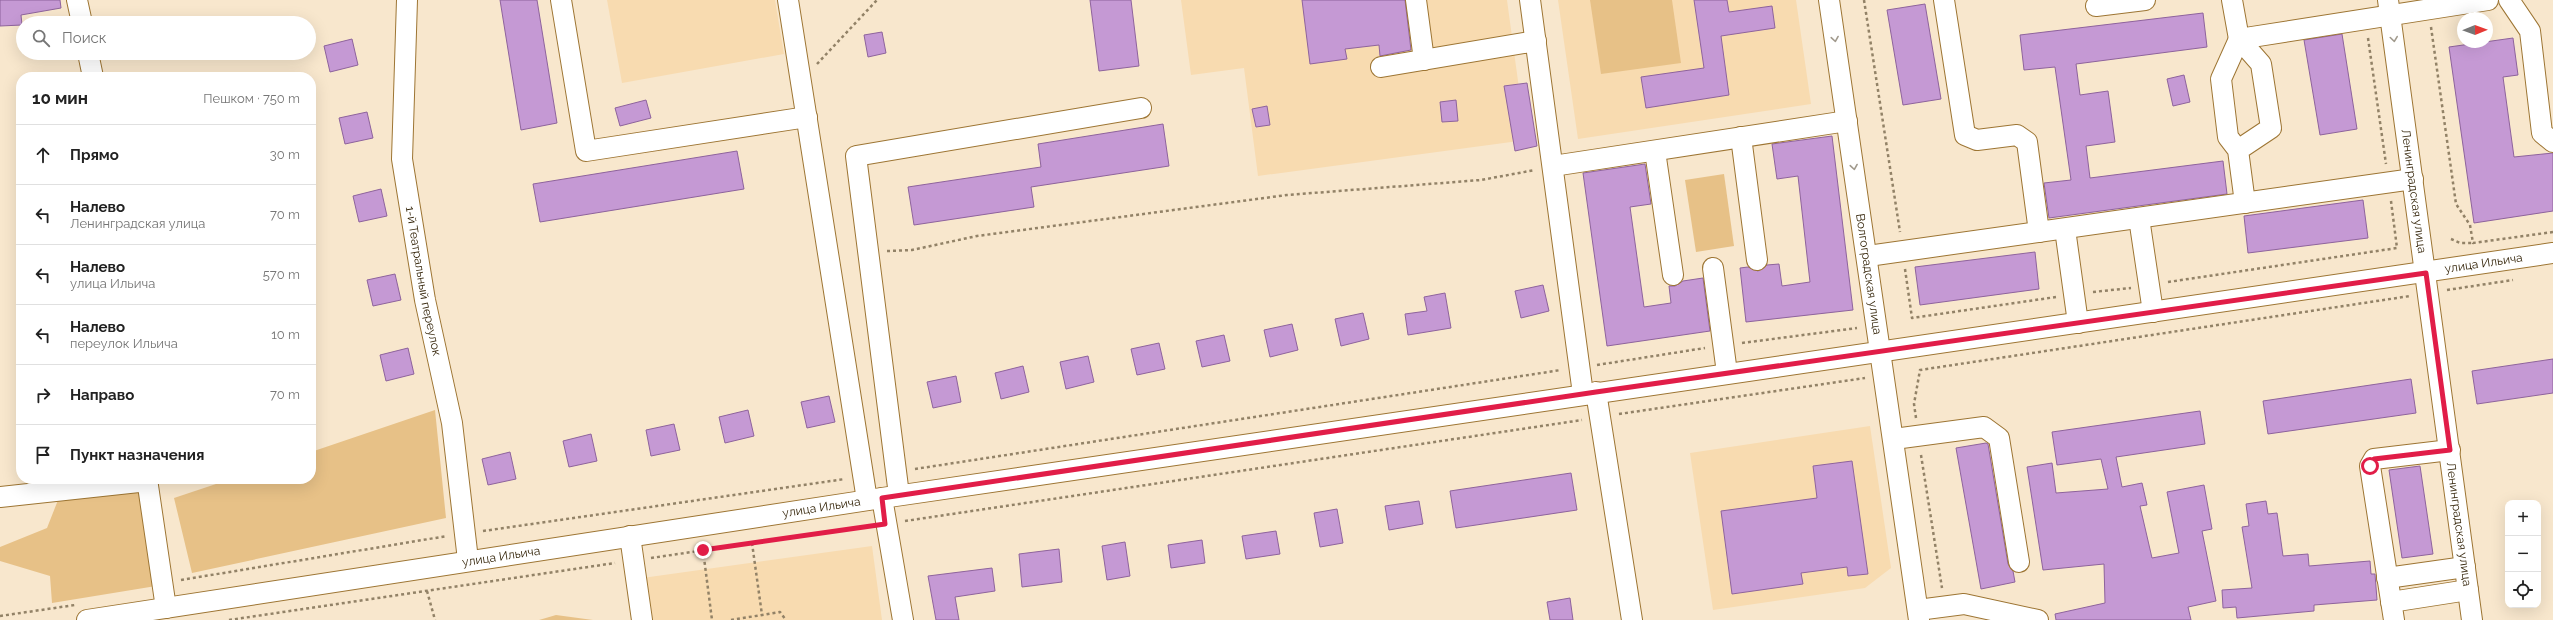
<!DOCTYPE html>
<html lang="ru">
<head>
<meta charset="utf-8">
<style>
	body { margin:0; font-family:Raleway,sans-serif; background:#f2f2f2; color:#222 }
	.controls { position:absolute; right:12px; bottom:12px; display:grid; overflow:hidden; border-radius:8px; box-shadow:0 4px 16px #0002 }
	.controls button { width:36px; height:36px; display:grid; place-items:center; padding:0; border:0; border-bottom:1px solid #e0e0e0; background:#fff; color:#222; font:20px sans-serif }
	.compass { position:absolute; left:2457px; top:12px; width:36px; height:36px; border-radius:50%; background:#fff; box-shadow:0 4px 16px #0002; rotate:89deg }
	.stop { position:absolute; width:12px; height:12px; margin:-9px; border:3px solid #e11d48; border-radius:50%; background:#fff }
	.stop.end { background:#e11d48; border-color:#fff; box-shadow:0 1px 4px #0008 }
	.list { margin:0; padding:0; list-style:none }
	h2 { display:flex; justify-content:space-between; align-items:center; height:52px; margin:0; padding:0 16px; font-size:17px }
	h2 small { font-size:13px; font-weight:400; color:#767676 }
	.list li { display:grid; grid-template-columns:26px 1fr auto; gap:12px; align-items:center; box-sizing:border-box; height:60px; padding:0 16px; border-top:1px solid #e0e0e0 }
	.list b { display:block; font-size:15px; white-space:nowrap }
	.list p { margin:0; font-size:13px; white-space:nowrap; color:#767676 }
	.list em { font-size:13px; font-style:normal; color:#767676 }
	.icon { flex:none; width:22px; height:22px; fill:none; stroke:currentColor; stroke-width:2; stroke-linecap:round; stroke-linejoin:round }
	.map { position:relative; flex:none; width:2553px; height:620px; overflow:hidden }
	.search { position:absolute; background:#fff; box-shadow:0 4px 16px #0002; left:16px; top:16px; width:300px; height:44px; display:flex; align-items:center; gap:10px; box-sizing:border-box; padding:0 14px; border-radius:22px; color:#767676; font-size:15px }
	.panel { position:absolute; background:#fff; box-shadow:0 4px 16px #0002; left:16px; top:72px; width:300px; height:412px; border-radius:16px }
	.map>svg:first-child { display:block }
</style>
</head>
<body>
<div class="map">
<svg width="2553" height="620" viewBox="0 0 2553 620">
	<rect width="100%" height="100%" fill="#f8e7cd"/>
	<g fill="#f8dbb0">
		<path d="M607 0H775L784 54 622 83Z"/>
		<path d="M1181 0H1507L1526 140 1258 176 1244 68 1191 75Z"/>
		<path d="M1558 0H1796L1811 104 1578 139Z"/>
		<path d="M1870 426 1891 568 1865 588 1713 610 1690 453Z"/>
		<path d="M872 546 882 620H634L628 580Z"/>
	</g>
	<g fill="#e7c187">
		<path d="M1590 0H1672L1681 63 1601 74Z"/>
		<path d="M1724 174 1734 246 1696 252 1685 180Z"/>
		<path d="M435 410 446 518 192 573 174 498 231 479H311V452Z"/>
		<path d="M139 487 156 586 52 603 50 576 0 561V547L47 528 60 495Z"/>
		<path d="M556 615 593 620H539Z"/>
	</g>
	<g fill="#c599d4" stroke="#8e639c">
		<path d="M0 0H60L61 8 21 15 22 25 0 26Z"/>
		<path d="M500 0H537L557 123 521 130Z"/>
		<path d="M1090 0H1131L1139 66 1099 71Z"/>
		<path d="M1302 0H1405L1411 50 1380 56 1379 45 1345 49 1347 59 1310 64Z"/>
		<path d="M1694 0H1727L1729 12 1772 6 1775 28 1721 36 1729 95 1646 108 1641 77 1704 68Z"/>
		<path d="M1925 4 1941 99 1903 105 1887 10Z"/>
		<path d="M2203 13 2207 47 2076 64 2080 95 2108 91 2115 142 2086 146 2090 178 2223 161 2227 194 2049 218 2044 183 2071 180 2055 67 2024 70 2020 35Z"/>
		<path d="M882 32 886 53 868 57 864 35Z"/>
		<path d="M2342 34 2357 129 2320 135 2304 40Z"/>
		<path d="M2513 38 2518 75 2503 77 2514 157 2553 153V211L2474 223 2449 47Z"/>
		<path d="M352 39 358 65 330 72 324 46Z"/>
		<path d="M2184 75 2190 102 2173 106 2167 79Z"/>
		<path d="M1527 83 1537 146 1515 151 1504 86Z"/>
		<path d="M646 100 651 118 620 126 615 108Z"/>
		<path d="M1456 100 1458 121 1442 122 1440 102Z"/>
		<path d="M1267 106 1270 125 1256 127 1252 109Z"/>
		<path d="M367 112 373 138 345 144 339 118Z"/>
		<path d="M1163 124 1169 166 1031 187 1034 207 914 225 908 187 1041 167 1038 144Z"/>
		<path d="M1832 136 1853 310 1746 322 1740 268 1748 267 1758 271 1767 265 1779 264 1782 286 1810 282 1798 176 1777 179 1772 144Z"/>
		<path d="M737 151 744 189 540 222 533 184Z"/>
		<path d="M1645 164 1651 204 1630 207 1644 307 1671 303 1669 286H1675L1683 281 1703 278 1710 331 1607 346 1583 173Z"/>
		<path d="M381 189 387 216 359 222 353 196Z"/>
		<path d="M2363 200 2368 238 2248 253 2244 216Z"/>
		<path d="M2035 252 2039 289 1920 305 1915 267Z"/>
		<path d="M395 274 401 300 373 306 367 280Z"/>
		<path d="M1543 285 1549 311 1521 318 1515 291Z"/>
		<path d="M1445 293 1451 328 1408 335 1405 314 1427 311 1424 297Z"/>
		<path d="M1363 313 1369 339 1341 346 1335 319Z"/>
		<path d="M1292 324 1298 350 1270 357 1264 330Z"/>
		<path d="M1224 335 1230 361 1202 367 1196 341Z"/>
		<path d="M1159 343 1165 369 1137 375 1131 349Z"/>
		<path d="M408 348 414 374 386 381 380 355Z"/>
		<path d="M1088 356 1094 382 1066 389 1060 362Z"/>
		<path d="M2553 359V393L2477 404 2472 371Z"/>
		<path d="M1023 366 1029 392 1001 399 995 373Z"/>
		<path d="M956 376 961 402 933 408 927 382Z"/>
		<path d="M2411 379 2416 413 2268 434 2263 401Z"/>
		<path d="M829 396 835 422 807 428 801 402Z"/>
		<path d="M748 410 754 436 725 443 719 417Z"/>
		<path d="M2200 411 2205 444 2116 457 2122 487 2142 483 2147 505 2140 506 2152 558 2179 553 2167 492 2204 485 2212 529 2202 531 2216 601 2188 607 2191 620H2056L2055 614 2105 603 2104 564 2043 570 2027 467 2052 463 2056 493 2108 489 2101 459 2057 465 2052 432Z"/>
		<path d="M674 424 680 450 651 456 646 430Z"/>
		<path d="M591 434 597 461 569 467 563 441Z"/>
		<path d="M1986 443 1988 444 2008 564 2013 571 2015 582 1981 589 1956 448Z"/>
		<path d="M510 452 516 479 488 485 482 459Z"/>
		<path d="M1852 461 1868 574 1848 576 1847 567 1801 573 1803 584 1732 594 1721 511 1817 498 1813 466Z"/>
		<path d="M2420 466 2433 554 2402 558 2389 470Z"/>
		<path d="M1571 473 1577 510 1456 528 1450 491Z"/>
		<path d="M1419 501 1423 524 1389 530 1385 506Z"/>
		<path d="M2266 501 2268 514 2277 513 2283 556 2308 554 2309 566 2370 561 2371 574H2375L2377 600 2314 605V611L2237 618 2236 607 2223 608 2222 590 2252 588 2242 527 2249 526 2246 504Z"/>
		<path d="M1337 509 1343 543 1320 547 1314 513Z"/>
		<path d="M1276 531 1280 554 1246 559 1242 536Z"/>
		<path d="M1202 540 1205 563 1171 568 1168 545Z"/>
		<path d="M1125 542 1130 576 1107 580 1102 546Z"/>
		<path d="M1059 549 1062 582 1022 587 1019 554Z"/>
		<path d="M992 568 995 591 955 597 959 620H936L928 576Z"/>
		<path d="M1570 598 1573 620H1550L1547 602Z"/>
	</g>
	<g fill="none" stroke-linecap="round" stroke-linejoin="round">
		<g stroke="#9d7533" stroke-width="22">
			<g id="minor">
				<path d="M77 0 82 23"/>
				<path id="s1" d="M407 0 402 159 425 300 452 423 468 560"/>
				<path d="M561 0 586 151 807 117"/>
				<path d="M788 0 867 500"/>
				<path d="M1416 0 1424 60"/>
				<path d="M1530 0 1583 394"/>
				<path id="s2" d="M1829 0 1919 620"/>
				<path d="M1944 0 1965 135 1977 140 2017 135 2027 142 2039 232"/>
				<path d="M2232 0 2239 39 2488 0"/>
				<path id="s3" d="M2388 0 2472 620"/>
				<path d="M2509 0 2530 31 2542 133 2553 142"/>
				<path d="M2096 6 2145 0"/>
				<path d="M88 53 93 77"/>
				<path d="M1381 67 1536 41"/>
				<path d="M1741 137 1757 260"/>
				<path d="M2238 150 2271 128 2261 64 2239 39 2221 79 2228 137 2238 150 2245 203"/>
				<path d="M1655 151 1673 275"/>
				<path d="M1553 166 1847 121"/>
				<path d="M2139 218 2153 312"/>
				<path d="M2065 229 2078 323"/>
				<path d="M1868 256 2413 179"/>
				<path d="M1713 268 1727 373"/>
				<path d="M1596 392 1632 620"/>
				<path d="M1894 439 1984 427 1999 438 2019 562"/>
				<path d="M147 479 166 608"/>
				<path d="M899 495 856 156 1141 108"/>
				<path d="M0 497 148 481"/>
				<path d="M882 498 903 620"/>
				<path d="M630 536 642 620"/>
				<path d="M2387 578 2465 567"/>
				<path d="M2391 602 2468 590"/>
				<path d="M1918 610 1964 604 2038 620"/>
				<path id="s4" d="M87 620 882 498 2553 253"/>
				<path d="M2394 620 2370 466 2374 459 2450 450"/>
			</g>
		</g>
		<g stroke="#928267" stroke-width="2.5" stroke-dasharray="3 3" stroke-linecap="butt">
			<path d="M1864 0 1900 232"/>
			<path d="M2431 27 2456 204 2470 225 2473 243 2553 232"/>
			<path d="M2368 38 2386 164"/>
			<path d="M817 64 877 0"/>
			<path d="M2451 239 2460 243H2473"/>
			<path d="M887 251 912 250 977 236 1287 195 1481 180 1535 170"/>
			<path d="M1905 269 1912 318 2056 297"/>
			<path d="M2168 282 2397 248 2391 201"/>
			<path d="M2447 290 2513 280"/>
			<path d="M2093 292 2131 288"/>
			<path d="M1742 343 1857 328"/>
			<path d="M1597 365 1705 348"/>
			<path d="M1619 414 1865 378"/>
			<path d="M1916 418 1914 404 1920 370 2410 296"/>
			<path d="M1921 455 1942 588"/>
			<path d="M915 469 1561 370"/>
			<path d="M905 521 1582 420"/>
			<path d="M483 531 845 479"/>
			<path d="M752 543 762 615"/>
			<path d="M703 550 712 620"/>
			<path d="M651 558 868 526"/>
			<path d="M181 580 447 536"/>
			<path d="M427 591 435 620"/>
			<path d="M0 616 75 605"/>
			<path d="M229 620 615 563"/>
			<path d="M731 620 780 612 786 620"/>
		</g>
		<use href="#minor" stroke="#fff" stroke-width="20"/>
	</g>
	<defs><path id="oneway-chevron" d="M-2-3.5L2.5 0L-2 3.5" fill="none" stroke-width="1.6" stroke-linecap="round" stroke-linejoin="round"/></defs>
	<g stroke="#a19a8d">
		<use href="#oneway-chevron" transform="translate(1835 39) rotate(81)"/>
		<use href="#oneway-chevron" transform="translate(2394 39) rotate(82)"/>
		<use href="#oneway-chevron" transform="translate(1854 167) rotate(81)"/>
	</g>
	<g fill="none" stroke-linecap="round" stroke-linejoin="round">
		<path stroke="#e11d48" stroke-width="5" d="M703 550 885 524 882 498 1596 392 2426 273 2450 450 2374 459 2370 466"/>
	</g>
	<g text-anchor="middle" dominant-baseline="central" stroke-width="3.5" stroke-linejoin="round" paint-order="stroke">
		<g font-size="12" fill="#2e1e02" stroke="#fef5e8">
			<text stroke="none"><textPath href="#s3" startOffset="193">Ленинградская улица</textPath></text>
			<text stroke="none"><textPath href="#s4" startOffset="2423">улица Ильича</textPath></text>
			<text stroke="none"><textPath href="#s2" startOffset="277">Волгоградская улица</textPath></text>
			<text stroke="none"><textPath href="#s1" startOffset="283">1-й Театральный переулок</textPath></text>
			<text stroke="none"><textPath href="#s4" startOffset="743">улица Ильича</textPath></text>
			<text stroke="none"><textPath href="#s3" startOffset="529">Ленинградская улица</textPath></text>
			<text stroke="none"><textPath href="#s4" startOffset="419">улица Ильича</textPath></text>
		</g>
	</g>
</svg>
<div class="controls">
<button>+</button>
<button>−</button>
<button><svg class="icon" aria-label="locate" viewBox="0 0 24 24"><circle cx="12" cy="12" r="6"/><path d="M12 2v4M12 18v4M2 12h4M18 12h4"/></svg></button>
</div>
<svg class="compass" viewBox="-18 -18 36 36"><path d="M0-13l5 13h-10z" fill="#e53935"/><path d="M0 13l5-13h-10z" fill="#767676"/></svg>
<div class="stop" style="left:2370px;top:466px"></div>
<div class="stop end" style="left:703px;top:550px"></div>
<div class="search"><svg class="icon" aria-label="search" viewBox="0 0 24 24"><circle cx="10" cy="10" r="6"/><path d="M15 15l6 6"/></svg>Поиск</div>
<section class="panel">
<h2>10 мин<small>Пешком · 750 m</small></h2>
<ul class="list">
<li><svg class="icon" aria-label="ahead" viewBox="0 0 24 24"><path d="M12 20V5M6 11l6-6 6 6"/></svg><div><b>Прямо</b></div><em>30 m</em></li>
<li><svg class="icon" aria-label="left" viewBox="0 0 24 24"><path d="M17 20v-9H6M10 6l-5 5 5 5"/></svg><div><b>Налево</b><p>Ленинградская улица</p></div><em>70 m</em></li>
<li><svg class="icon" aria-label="left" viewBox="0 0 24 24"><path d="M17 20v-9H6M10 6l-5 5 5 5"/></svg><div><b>Налево</b><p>улица Ильича</p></div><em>570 m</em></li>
<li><svg class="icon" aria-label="left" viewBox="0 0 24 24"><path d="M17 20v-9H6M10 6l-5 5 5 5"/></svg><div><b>Налево</b><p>переулок Ильича</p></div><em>10 m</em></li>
<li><svg class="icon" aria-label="right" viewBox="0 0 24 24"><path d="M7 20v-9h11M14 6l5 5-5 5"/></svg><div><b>Направо</b></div><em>70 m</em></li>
<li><svg class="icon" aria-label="arrive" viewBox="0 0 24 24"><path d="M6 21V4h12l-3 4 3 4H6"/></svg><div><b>Пункт назначения</b></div></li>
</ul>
</section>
</div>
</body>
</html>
